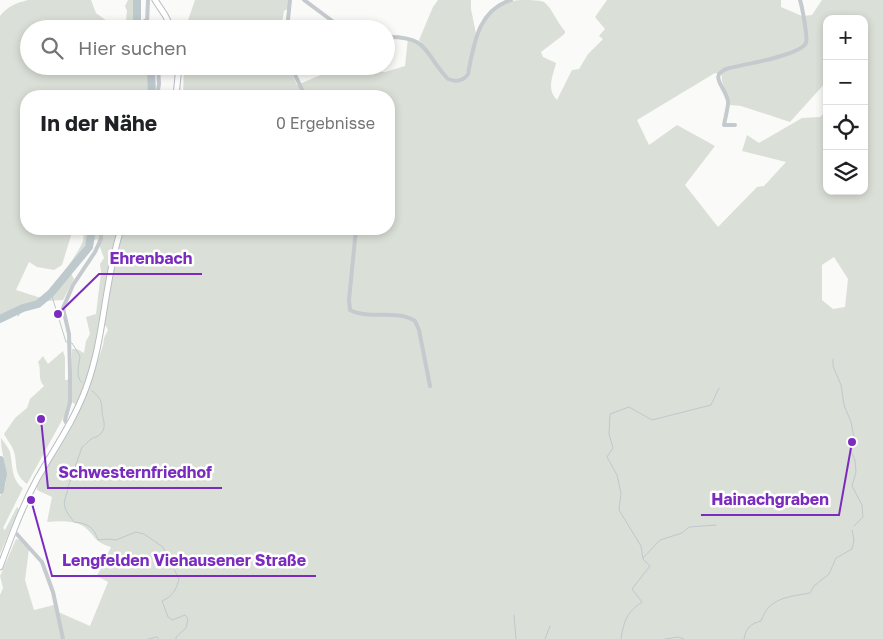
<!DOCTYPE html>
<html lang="de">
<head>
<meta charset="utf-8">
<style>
	body { margin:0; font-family:"Golos Text",sans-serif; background:#f2f2f2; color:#202124 }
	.controls { position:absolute; right:15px; top:15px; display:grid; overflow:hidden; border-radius:10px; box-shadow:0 2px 8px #0003 }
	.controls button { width:45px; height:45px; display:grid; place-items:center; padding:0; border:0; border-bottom:1px solid #e0e0e0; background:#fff; color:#202124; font:25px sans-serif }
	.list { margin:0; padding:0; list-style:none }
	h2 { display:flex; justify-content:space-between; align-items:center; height:65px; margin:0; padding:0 20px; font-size:21px }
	h2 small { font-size:16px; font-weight:400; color:#757577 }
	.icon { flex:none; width:28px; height:28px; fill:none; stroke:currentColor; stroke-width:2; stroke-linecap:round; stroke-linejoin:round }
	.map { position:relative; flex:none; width:883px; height:639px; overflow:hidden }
	.search { position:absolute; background:#fff; box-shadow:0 2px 8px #0003; left:20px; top:20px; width:375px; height:55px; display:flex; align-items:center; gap:12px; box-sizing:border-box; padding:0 18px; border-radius:28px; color:#757577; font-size:19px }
	.panel { position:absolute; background:#fff; box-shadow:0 2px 8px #0003; left:20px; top:90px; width:375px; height:145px; border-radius:20px }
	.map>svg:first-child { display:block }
</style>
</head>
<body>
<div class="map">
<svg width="883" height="639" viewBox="0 0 883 639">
	<rect width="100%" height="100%" fill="#fafaf8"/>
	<g fill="#dae0d7" fill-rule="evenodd">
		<path d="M28 0H91L96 13 107 21 103 29H29V66H148L151 77 150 96H26V229H73L62 265 54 270 37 267 29 262 16 290 38 297H43C54 287 78 254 83 241 84 237 83 233 83 229H389V96H183L184 66H289L297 85 335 69 385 72 405 66 408 38 420 44 452 81 467 76C475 47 481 1 521 0 528 0 538 0 544 2 553 9 557 23 565 31V33L562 36 541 52 543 57 556 63C553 76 546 89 557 100L572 70 579 69 588 54 603 39 599 36 605 29 595 17 607 0H781V7L802 16 812 15 822 0H883V639H0V595L3 588 0 576 16 539 20 540 29 549 25 580 34 610 54 605 56 611 90 626 108 582 97 576 111 547C93 542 95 534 83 526 72 520 59 521 47 522L52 497 37 490V485L77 414 87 393 103 345 104 338 108 330 106 326 99 322C96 351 89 379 76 405L72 402 27 484C13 473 18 466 14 452 12 445 7 440 4 434L15 418 27 408 30 399 44 386C37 379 42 371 38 362L43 356 48 364 63 351 65 357V380L72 379V349H77L84 353 86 341 90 334 86 317 96 314 101 272 100 264 104 258 97 239 86 244 68 268 74 279 63 300C40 301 20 304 0 316V16C8 6 16 3 28 0ZM827 19H864V191H827V111L820 117 802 118 759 143 747 135 742 151 786 162 764 186 757 187 718 227 685 185 715 146 677 125 649 145 637 120 715 73 722 75C720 86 730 94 730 105L741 106 790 122 827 81ZM834 257 848 279 845 307 833 309 822 300V265Z"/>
		<path d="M128 0H136L135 29H125L127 11 125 6Z"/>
		<path d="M195 0H289V8L284 11 281 29H185Z"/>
		<path d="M438 0H471V9L476 34 467 71C462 79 457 80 448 77L419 40 433 7Z"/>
		<path d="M1 438C4 442 8 447 10 452 13 465 11 480 23 488L3 528 5 530 17 507 19 509 0 554V496C14 477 0 457 1 438Z"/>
	</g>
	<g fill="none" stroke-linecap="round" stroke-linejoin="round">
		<g stroke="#bec9ce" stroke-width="1">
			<path d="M51 293 66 342 72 343 80 356C79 365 75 376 82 383"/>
			<path d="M18 316 23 308"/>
			<path d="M833 359V366L841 385 844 405 851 422 854 437 852 442 851 451 855 460 856 472 852 486 862 505 863 517 854 526"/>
			<path d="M92 391C100 397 102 401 102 411 103 421 108 429 98 436 95 438 94 437 91 439 87 442 86 445 82 447L68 487C68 492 66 494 65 499 62 508 69 515 74 522 87 523 94 527 98 540L108 539 116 540 136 532 144 534 163 547 179 579C176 590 173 596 162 601L168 617 172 620 185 615 188 619 186 628 176 637V639"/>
			<path d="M643 558 660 540 682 533 689 527 716 525"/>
			<path d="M514 615 516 639"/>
			<path d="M148 639 157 637 159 639"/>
			<path d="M545 639 550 626"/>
			<path d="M621 639C624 621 626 613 642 602L632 589 650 566 643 559 641 546 619 510 621 493 617 475 607 457 613 448 609 434 610 414 629 407 652 420 711 405 719 388"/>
			<path d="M665 639 678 637 684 639"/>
			<path d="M744 639C746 628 750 624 761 621 769 597 789 597 810 593L814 586 829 574 836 558 852 549 854 540 852 530"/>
		</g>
		<path stroke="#bec9ce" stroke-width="4.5" d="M140 29 145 21"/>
		<g stroke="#bec9ce" stroke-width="8">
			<path d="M137 0V29"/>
			<path d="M151 66 152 96"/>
			<path d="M0 319 23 308 38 304 51 293 89 247 92 229"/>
			<path d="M0 460 3 474 0 490"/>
		</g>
		<g stroke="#b8bdc2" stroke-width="7">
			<g id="secondary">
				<path d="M155 0 165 15 172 29"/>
				<path d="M176 96 179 66"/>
				<path d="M0 567C11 537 22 507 37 479 54 449 74 421 86 388 105 337 104 281 121 229"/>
			</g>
		</g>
		<g stroke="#c5cace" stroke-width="4">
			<path d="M148 0 147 23 148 29"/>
			<path d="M304 0 335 23 348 29"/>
			<path d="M287 29 290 0"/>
			<path d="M386 37C429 36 423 52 448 79 456 82 463 81 468 74 474 44 478 10 511 0"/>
			<path d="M291 66 305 96"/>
			<path d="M157 96 159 84 158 66"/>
			<path d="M735 125H724C725 119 729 104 728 101 725 86 707 75 729 68 743 65 801 55 806 43 808 38 802 6 800 0"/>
			<path d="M356 229 349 300 350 310C369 320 397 309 415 321L419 330 430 386"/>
			<path d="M68 426 65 420 70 402V373L69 334 63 308 73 285 95 252 101 239V229"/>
			<path d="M14 531 42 562 53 592 63 639"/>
		</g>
		<use href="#secondary" stroke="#fff" stroke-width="5"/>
	</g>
	<path fill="none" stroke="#7b2cbf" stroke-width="2" d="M58 314L99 274H202M41 419L48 488H222M852 442L839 515H701M31 500L52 576H316"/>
	<g fill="#7b2cbf" stroke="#fff" stroke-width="2">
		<circle cx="58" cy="314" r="5"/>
		<circle cx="41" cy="419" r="5"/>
		<circle cx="852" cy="442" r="5"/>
		<circle cx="31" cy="500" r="5"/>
	</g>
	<g font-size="16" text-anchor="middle" font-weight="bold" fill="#7b2cbf" stroke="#fff" stroke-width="5" stroke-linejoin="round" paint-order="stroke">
		<text x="151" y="264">Ehrenbach</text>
		<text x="135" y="478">Schwesternfriedhof</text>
		<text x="770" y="505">Hainachgraben</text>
		<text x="184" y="566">Lengfelden Viehausener Straße</text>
	</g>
</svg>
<div class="controls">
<button>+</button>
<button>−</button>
<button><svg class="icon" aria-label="locate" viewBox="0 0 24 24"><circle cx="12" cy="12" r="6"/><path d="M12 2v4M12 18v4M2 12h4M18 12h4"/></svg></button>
<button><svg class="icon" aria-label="layers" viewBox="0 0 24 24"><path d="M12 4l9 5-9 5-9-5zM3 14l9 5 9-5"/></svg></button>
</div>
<div class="search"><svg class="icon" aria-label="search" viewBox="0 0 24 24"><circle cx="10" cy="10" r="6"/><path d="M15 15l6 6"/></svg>Hier suchen</div>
<section class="panel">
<h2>In der Nähe<small>0 Ergebnisse</small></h2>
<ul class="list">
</ul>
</section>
</div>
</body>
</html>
